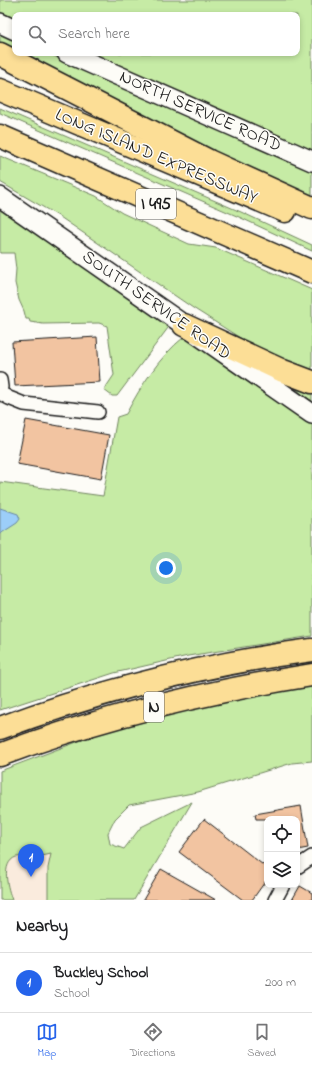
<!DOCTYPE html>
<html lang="en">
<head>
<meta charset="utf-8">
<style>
	body { margin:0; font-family:"Indie Flower",sans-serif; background:#f6f6f6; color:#202124 }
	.controls { position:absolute; right:12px; bottom:12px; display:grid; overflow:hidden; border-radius:8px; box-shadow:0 2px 6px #0003 }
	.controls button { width:36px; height:36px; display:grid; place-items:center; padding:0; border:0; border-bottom:1px solid #e0e0e0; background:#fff; color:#202124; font:20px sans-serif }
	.you { position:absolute; left:166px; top:568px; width:14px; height:14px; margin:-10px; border:3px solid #fff; border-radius:50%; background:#1a73e8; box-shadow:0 0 0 6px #1a73e833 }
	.badge { display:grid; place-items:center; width:26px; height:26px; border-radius:50%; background:#2563eb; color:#fff; font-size:13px; font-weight:700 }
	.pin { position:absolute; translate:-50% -33px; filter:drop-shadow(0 1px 2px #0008) }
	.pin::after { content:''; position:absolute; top:21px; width:14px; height:12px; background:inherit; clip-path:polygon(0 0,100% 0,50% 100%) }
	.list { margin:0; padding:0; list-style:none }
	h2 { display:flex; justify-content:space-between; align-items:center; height:52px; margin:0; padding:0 16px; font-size:17px }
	h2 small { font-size:13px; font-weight:400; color:#757577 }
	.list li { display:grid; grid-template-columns:26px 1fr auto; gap:12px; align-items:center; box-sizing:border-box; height:60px; padding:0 16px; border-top:1px solid #e0e0e0 }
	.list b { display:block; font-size:15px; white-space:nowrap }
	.list p { margin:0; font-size:13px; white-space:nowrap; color:#757577 }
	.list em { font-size:13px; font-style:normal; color:#757577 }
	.icon { flex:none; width:22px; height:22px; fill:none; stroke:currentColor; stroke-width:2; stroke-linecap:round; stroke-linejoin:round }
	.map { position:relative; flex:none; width:312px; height:900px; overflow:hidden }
	.search { position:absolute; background:#fff; box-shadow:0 2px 6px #0003; left:12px; right:12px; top:12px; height:44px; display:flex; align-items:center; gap:10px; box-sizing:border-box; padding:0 14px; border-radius:8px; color:#757577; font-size:15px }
	.sheet { height:112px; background:#fff }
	nav { display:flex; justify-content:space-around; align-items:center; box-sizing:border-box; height:56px; border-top:1px solid #e0e0e0; background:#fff; font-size:11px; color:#757577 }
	nav a { display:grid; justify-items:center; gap:2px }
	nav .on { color:#2563eb }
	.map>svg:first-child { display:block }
</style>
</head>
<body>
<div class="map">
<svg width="312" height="900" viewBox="0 0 312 900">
	<rect width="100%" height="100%" fill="#fdfcf7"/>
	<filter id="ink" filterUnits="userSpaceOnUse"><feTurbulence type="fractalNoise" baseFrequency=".025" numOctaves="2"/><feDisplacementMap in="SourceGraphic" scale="8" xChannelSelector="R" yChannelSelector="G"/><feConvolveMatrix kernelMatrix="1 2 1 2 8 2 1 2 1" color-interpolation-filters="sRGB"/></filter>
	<g filter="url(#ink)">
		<path fill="#faebdd" d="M53 834 96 900H0V843Z"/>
		<g fill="#c6eba5" stroke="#718460">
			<path d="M0 0H312V161L67 53H297V15H15V30L0 23Z"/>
			<path d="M0 32 15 39V52L0 44Z"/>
			<path d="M16 53H47L312 166V199L289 189Z"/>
			<path d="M0 108 241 212 312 245V251L239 217 0 113Z"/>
			<path d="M0 156 96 196 122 213 189 244 216 248 312 290V372L267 355 193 308 60 217 0 182Z"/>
			<path d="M0 208 171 324 117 396H112L104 390 114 375 107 326 99 323 43 324 30 322 29 319H26L24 311 19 300 15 283 16 269 14 253H0Z"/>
			<path d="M184 337 190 338 312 421V636L188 656 114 673 0 710V482L103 496 117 417 126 414C141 386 159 357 184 337Z"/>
			<path d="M282 376 312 387V401L303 395Z"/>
			<path d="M312 683V761L292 763 198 792 129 805 115 819 108 833 110 844 124 849 141 827 192 802 134 900H48V868L51 854C43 856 36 857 29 857 25 858 19 856 16 857 0 863 8 889 12 900H0V771L114 728 205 703Z"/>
		</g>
		<path fill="#9ccef9" stroke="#6987a1" d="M0 508 18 514 20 519 17 523 0 534Z"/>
		<g fill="#f2c4a1" stroke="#1c1c1c">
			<path d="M97 337 100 382 15 386 12 342Z"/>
			<path d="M26 420 109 435 101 479 17 464Z"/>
			<path d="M301 806 308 848 297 850V819H256L255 814Z"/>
			<path d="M204 819 267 868V879L252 900H243L179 852Z"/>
			<path d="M161 869 216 900H143Z"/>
			<path d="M300 886 312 893V900H292Z"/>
		</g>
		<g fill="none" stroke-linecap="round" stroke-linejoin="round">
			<g stroke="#1c1c1c" stroke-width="16">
				<g id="minor">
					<path d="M0 380 1 387 0 390"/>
					<path d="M0 393 9 398 24 404 98 412"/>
					<path d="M297 867 312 857"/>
					<path d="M275 900 283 885"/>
				</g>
			</g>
			<g stroke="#1c1c1c" stroke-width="22">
				<g id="secondary">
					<path d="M0 23 15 30"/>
					<path d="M67 53 312 161"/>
					<path d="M0 197 312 414"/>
				</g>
			</g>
			<g stroke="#1c1c1c" stroke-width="25">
				<g id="motorway">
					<path d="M0 54 209 161 312 208"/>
					<path d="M0 90 285 211"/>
					<path d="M0 136 312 272"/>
					<path d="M184 325 283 371 312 382"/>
					<path d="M0 728C100 691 206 664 312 650"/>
					<path d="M0 755C101 717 205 692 312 675"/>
				</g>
			</g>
			<use href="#minor" stroke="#fdfcf7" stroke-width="13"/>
			<use href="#secondary" stroke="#fdfcf7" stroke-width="19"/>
			<use href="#motorway" stroke="#fcde96" stroke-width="22"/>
		</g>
	</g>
	<g text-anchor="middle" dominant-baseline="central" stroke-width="3" stroke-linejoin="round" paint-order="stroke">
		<g fill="#fdfcf7" stroke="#605f5e" stroke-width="1">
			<rect x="136" y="189" width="40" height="30" rx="3"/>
			<rect x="144" y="692" width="20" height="30" rx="3"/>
		</g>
		<g font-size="17" font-weight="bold" fill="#1c1c1c">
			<text x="156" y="204">I 495</text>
			<text x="154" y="707">N</text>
		</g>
		<g font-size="18" fill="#1c1c1c" stroke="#fdfcf7">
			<text transform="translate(200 112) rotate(24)">NORTH SERVICE ROAD</text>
			<text transform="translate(156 157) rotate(23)">LONG ISLAND EXPRESSWAY</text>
			<text transform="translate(156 306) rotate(35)">SOUTH SERVICE ROAD</text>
		</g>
	</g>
</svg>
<div class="controls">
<button><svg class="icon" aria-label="locate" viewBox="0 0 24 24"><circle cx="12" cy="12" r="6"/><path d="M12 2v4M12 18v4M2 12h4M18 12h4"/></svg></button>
<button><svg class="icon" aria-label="layers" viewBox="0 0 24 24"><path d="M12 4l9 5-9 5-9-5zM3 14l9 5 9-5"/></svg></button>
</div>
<div class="you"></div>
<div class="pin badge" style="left:31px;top:877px">1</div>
<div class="search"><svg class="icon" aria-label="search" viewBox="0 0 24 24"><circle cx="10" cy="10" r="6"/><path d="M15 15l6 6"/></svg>Search here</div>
</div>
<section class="sheet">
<h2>Nearby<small></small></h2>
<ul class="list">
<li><span class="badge">1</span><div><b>Buckley School</b><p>School</p></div><em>200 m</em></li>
</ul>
</section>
<nav>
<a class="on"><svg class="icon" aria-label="map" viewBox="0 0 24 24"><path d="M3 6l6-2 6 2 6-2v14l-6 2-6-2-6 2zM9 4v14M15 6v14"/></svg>Map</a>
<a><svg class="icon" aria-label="directions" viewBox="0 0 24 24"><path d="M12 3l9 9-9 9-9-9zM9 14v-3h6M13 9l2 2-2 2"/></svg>Directions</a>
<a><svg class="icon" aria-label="saved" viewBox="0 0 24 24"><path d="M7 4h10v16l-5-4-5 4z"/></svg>Saved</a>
</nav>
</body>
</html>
